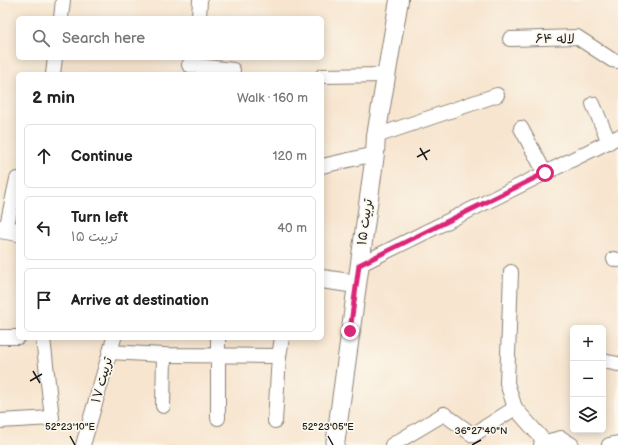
<!DOCTYPE html>
<html lang="en">
<head>
<meta charset="utf-8">
<style>
	body { margin:0; font-family:"Balsamiq Sans","Playpen Sans Arabic",sans-serif; background:#f6f6f6; color:#222 }
	.controls { position:absolute; right:12px; bottom:12px; display:grid; overflow:hidden; border-radius:6px; box-shadow:0 2px 10px #0003 }
	.controls button { width:36px; height:36px; display:grid; place-items:center; padding:0; border:0; border-bottom:1px solid #e0e0e0; background:#fff; color:#222; font:20px sans-serif }
	.stop { position:absolute; width:12px; height:12px; margin:-9px; border:3px solid #db2777; border-radius:50%; background:#fff }
	.stop.end { background:#db2777; border-color:#fff; box-shadow:0 1px 4px #0008 }
	.list { margin:0; padding:0; list-style:none }
	h2 { display:flex; justify-content:space-between; align-items:center; height:52px; margin:0; padding:0 16px; font-size:17px }
	h2 small { font-size:13px; font-weight:400; color:#767676 }
	.list li { display:grid; grid-template-columns:26px 1fr auto; gap:12px; align-items:center; box-sizing:border-box; height:64px; margin:0 8px 8px; padding:0 8px; border:1px solid #e0e0e0; border-radius:6px }
	.list b { display:block; font-size:15px; white-space:nowrap }
	.list p { margin:0; font-size:13px; white-space:nowrap; color:#767676 }
	.list em { font-size:13px; font-style:normal; color:#767676 }
	.icon { flex:none; width:22px; height:22px; fill:none; stroke:currentColor; stroke-width:2; stroke-linecap:round; stroke-linejoin:round }
	.map { position:relative; flex:none; width:618px; height:445px; overflow:hidden }
	.search { position:absolute; background:#fff; box-shadow:0 2px 10px #0003; left:16px; top:16px; width:308px; height:44px; display:flex; align-items:center; gap:10px; box-sizing:border-box; padding:0 14px; border-radius:6px; color:#767676; font-size:15px }
	.panel { position:absolute; background:#fff; box-shadow:0 2px 10px #0003; left:16px; top:72px; width:308px; height:268px; border-radius:6px }
	.map>svg:first-child { display:block }
</style>
</head>
<body>
<div class="map">
<svg width="618" height="445" viewBox="0 0 618 445">
	<rect width="100%" height="100%" fill="#fbf7ec"/>
	<filter id="ink" filterUnits="userSpaceOnUse"><feTurbulence type="fractalNoise" baseFrequency=".025" numOctaves="2"/><feDisplacementMap in="SourceGraphic" scale="8" xChannelSelector="R" yChannelSelector="G"/><feConvolveMatrix kernelMatrix="1 2 1 2 8 2 1 2 1" color-interpolation-filters="sRGB"/></filter>
	<filter id="wash" filterUnits="userSpaceOnUse"><feTurbulence type="fractalNoise" baseFrequency=".012" numOctaves="4" result="noise"/><feDisplacementMap in="SourceGraphic" scale="16" xChannelSelector="R" yChannelSelector="G"/><feGaussianBlur stdDeviation="0.9" result="paint"/><feColorMatrix in="noise" values="0 0 0 0 0 0 0 0 0 0 0 0 0 0 0 0 0 1.4 0 .05"/><feComposite in="paint" operator="in"/></filter>
	<g filter="url(#wash)">
		<rect width="100%" height="100%" fill="#f7e5cf"/>
	</g>
	<g filter="url(#ink)">
		<g fill="none" stroke-linecap="round" stroke-linejoin="round">
			<g stroke="#8a8076" stroke-width="16">
				<g id="minor">
					<path d="M61 18 63 0"/>
					<path d="M199 18 200 0"/>
					<path d="M510 39 577 37 612 60 618 61"/>
					<path d="M189 65 233 70"/>
					<path d="M53 74 55 58"/>
					<path d="M322 76 386 75"/>
					<path d="M593 104 609 142"/>
					<path d="M521 128 545 173"/>
					<path d="M376 136 497 95"/>
					<path d="M322 166 375 154"/>
					<path d="M6 230 17 179"/>
					<path d="M614 259 618 260"/>
					<path d="M359 265 618 137"/>
					<path d="M511 272 507 383 515 408"/>
					<path d="M0 337H18"/>
					<path d="M110 352 164 355 279 356"/>
					<path d="M603 361 618 364"/>
					<path d="M163 406 164 355"/>
					<path d="M218 418V338"/>
					<path d="M0 421 52 418 43 338"/>
					<path d="M275 421 279 356 282 338"/>
					<path d="M83 445 114 338"/>
					<path d="M392 445 444 414 473 435 515 408 545 442"/>
					<path d="M541 445 545 442 561 438 572 445"/>
					<path d="M609 445 618 443"/>
				</g>
			</g>
			<g stroke="#8a8076" stroke-width="20">
				<g id="tertiary">
					<path d="M0 229 18 232"/>
					<path d="M322 279 356 284"/>
					<path d="M335 445 375 154 376 136 399 0"/>
				</g>
			</g>
			<use href="#minor" stroke="#fff" stroke-width="14"/>
			<use href="#tertiary" stroke="#fff" stroke-width="18"/>
		</g>
	</g>
	<g fill="none" stroke-linecap="round" stroke-linejoin="round" filter="url(#ink)">
		<path stroke="#db2777" stroke-width="5" d="M350 331 359 265 545 173"/>
	</g>
	<path fill="none" stroke="#1c1c1c" stroke-width="1.5" d="M420 148 427 160M417 157 430 150M33 371 40 383M30 381 42 374M70 436 75 445M328 436 333 445M472 445 481 440"/>
	<g text-anchor="middle" dominant-baseline="central" stroke-width="3.5" stroke-linejoin="round" paint-order="stroke">
		<g font-size="13" fill="#1c1c1c" stroke="#fbf7ec">
			<text transform="translate(555 39) rotate(1)">لاله ۶۴</text>
			<text transform="translate(365 222) rotate(-82)">تربیت ۱۵</text>
			<text transform="translate(102 380) rotate(-74)">تربیت ۱۷</text>
		</g>
	</g>
	<g font-size="10" text-anchor="middle" fill="#1c1c1c" stroke="#fbf7ec" stroke-width="3.5" stroke-linejoin="round" paint-order="stroke">
		<text x="70" y="430">52°23'10"E</text>
		<text x="328" y="430">52°23'05"E</text>
		<text x="481" y="434">36°27'40"N</text>
	</g>
</svg>
<div class="controls">
<button>+</button>
<button>−</button>
<button><svg class="icon" aria-label="layers" viewBox="0 0 24 24"><path d="M12 4l9 5-9 5-9-5zM3 14l9 5 9-5"/></svg></button>
</div>
<div class="stop" style="left:545px;top:173px"></div>
<div class="stop end" style="left:350px;top:331px"></div>
<div class="search"><svg class="icon" aria-label="search" viewBox="0 0 24 24"><circle cx="10" cy="10" r="6"/><path d="M15 15l6 6"/></svg>Search here</div>
<section class="panel">
<h2>2 min<small>Walk · 160 m</small></h2>
<ul class="list">
<li><svg class="icon" aria-label="ahead" viewBox="0 0 24 24"><path d="M12 20V5M6 11l6-6 6 6"/></svg><div><b>Continue</b></div><em>120 m</em></li>
<li><svg class="icon" aria-label="left" viewBox="0 0 24 24"><path d="M17 20v-9H6M10 6l-5 5 5 5"/></svg><div><b>Turn left</b><p>تربیت ۱۵</p></div><em>40 m</em></li>
<li><svg class="icon" aria-label="arrive" viewBox="0 0 24 24"><path d="M6 21V4h12l-3 4 3 4H6"/></svg><div><b>Arrive at destination</b></div></li>
</ul>
</section>
</div>
</body>
</html>
